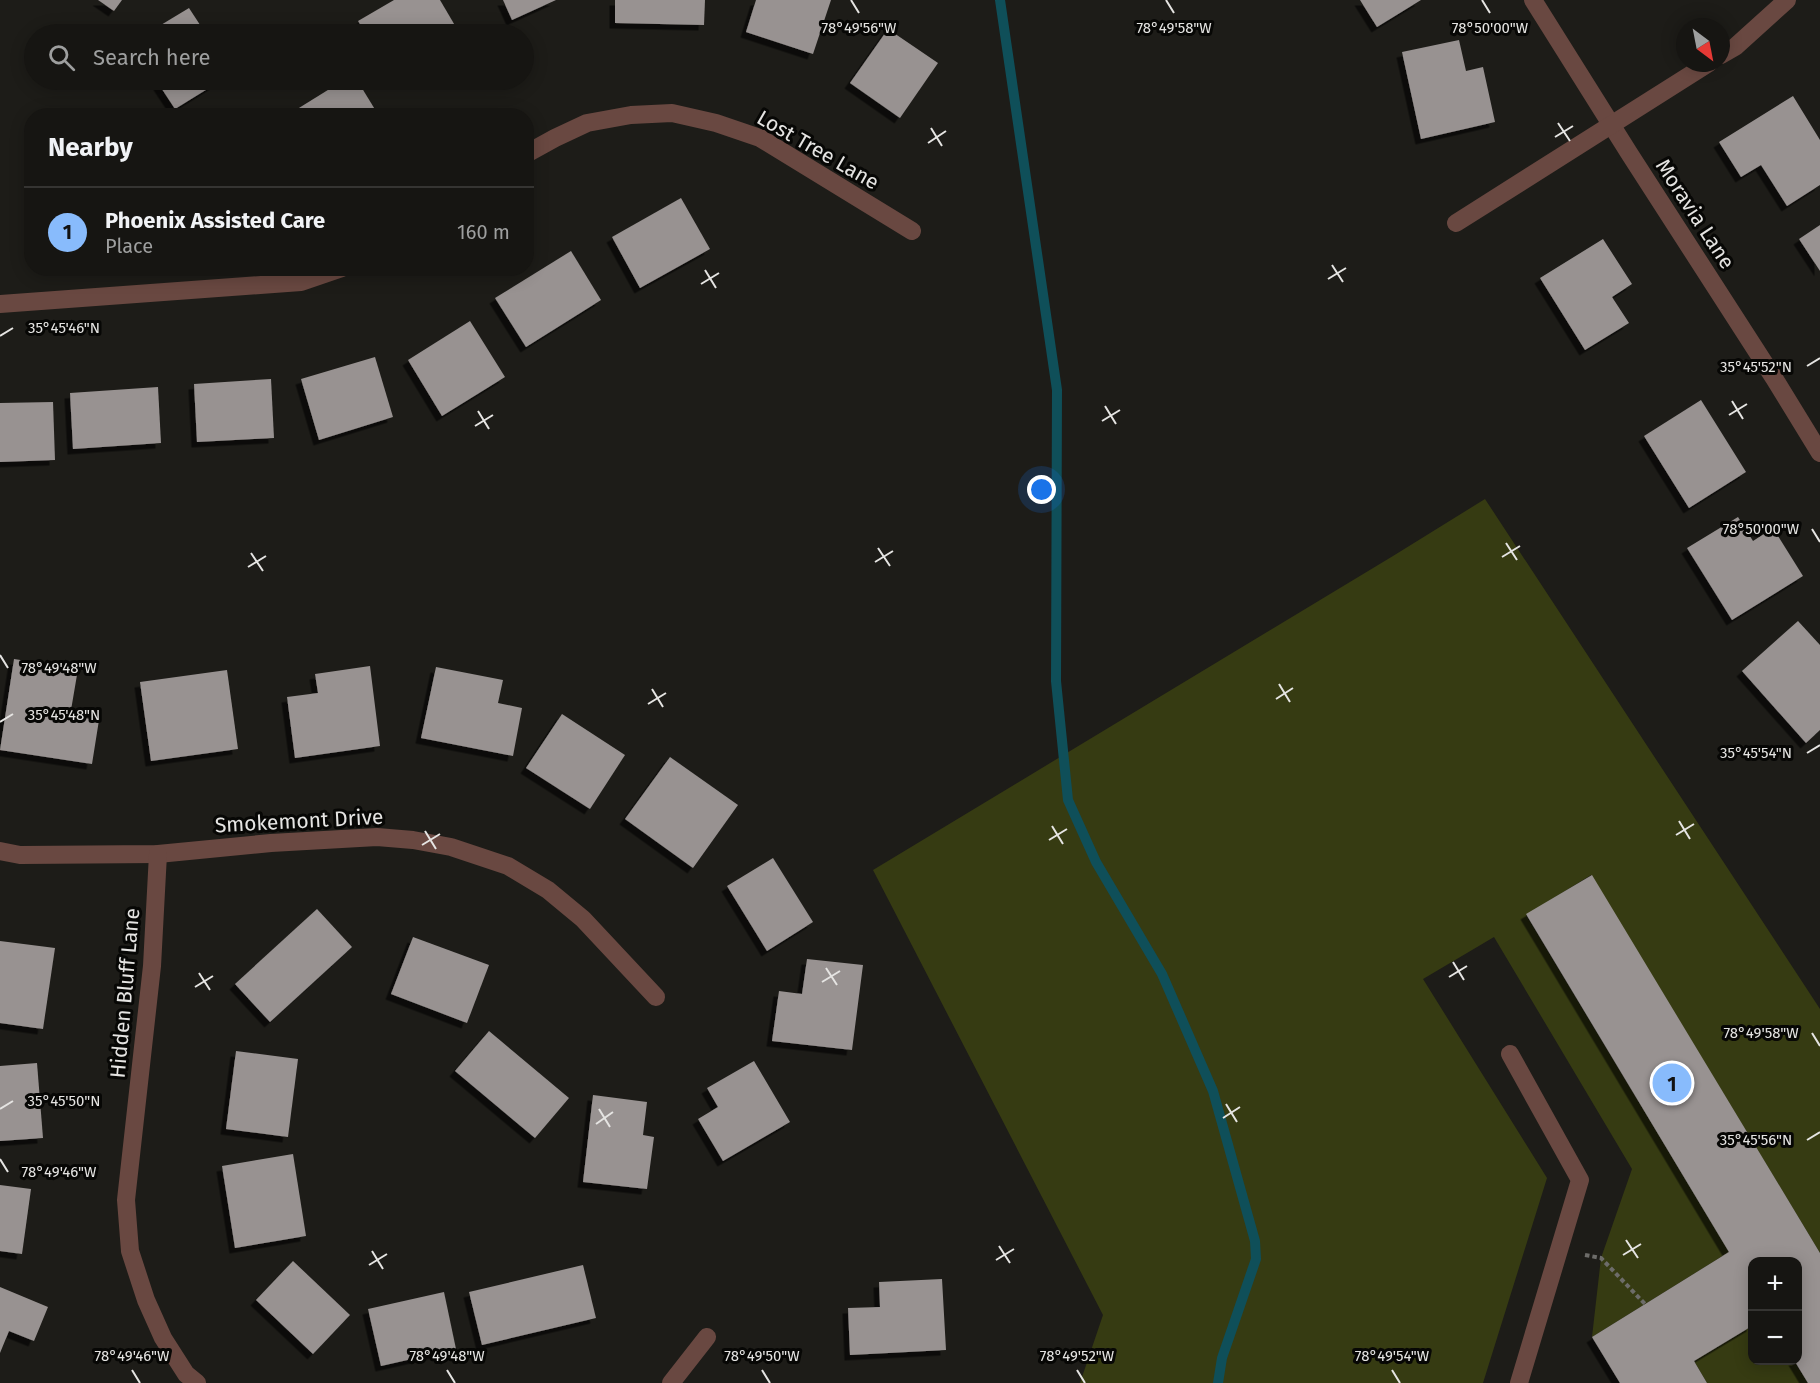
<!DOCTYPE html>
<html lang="en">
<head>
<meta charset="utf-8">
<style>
	body { margin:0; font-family:"Fira Sans",sans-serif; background:#232220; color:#f1f3f6 }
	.controls { position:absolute; right:18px; bottom:18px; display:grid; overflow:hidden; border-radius:12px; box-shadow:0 3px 15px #0003 }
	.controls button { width:54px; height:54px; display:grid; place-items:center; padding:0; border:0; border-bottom:2px solid #353432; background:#161512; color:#f1f3f6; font:30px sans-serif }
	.compass { position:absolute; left:1676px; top:18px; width:54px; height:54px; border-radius:50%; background:#161512; box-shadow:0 3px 15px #0003; rotate:148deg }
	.you { position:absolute; left:1042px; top:490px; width:21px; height:21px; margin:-15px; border:4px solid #fff; border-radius:50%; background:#1a73e8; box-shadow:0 0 0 9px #1a73e833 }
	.badge { display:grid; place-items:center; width:39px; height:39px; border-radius:50%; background:#88bbfc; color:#111; font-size:20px; font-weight:700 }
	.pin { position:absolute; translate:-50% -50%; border:3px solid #fff; box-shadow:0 2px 6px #0006 }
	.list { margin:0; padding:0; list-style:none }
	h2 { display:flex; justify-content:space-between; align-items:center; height:78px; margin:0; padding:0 24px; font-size:26px }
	h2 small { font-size:20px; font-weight:400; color:#9e9f9f }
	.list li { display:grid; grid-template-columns:39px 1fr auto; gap:18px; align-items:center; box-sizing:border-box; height:90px; padding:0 24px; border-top:2px solid #353432 }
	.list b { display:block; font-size:22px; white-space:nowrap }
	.list p { margin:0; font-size:20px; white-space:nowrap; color:#9e9f9f }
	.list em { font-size:20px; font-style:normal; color:#9e9f9f }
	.icon { flex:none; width:33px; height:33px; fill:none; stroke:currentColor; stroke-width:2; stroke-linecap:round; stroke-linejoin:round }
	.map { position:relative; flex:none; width:1820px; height:1383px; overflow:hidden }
	.search { position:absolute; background:#161512; box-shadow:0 3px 15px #0003; left:24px; top:24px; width:510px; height:66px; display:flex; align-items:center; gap:15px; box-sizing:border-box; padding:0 21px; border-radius:33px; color:#9e9f9f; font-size:22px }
	.panel { position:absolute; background:#161512; box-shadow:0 3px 15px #0003; left:24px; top:108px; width:510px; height:168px; border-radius:24px }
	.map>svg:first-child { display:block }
</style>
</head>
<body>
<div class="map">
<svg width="1820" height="1383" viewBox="0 0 1820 1383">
	<defs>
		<filter id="shadow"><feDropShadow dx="-5.5" dy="5.5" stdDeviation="0" flood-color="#0009"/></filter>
	</defs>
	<rect width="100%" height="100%" fill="#1d1c18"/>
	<g fill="#363b12">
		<path d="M1485 499 1820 1009V1253L1591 875 1526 915 1729 1252 1592 1337 1601 1258 1632 1169 1494 937 1423 979 1547 1178 1483 1383H1080L1103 1315 873 870 1393 556Z"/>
		<path d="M1752 1326V1360L1794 1361 1808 1383H1707L1694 1361Z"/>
	</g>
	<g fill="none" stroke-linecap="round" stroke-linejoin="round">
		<path stroke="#0f4f59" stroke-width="10" d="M1000 0 1057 390 1056 681 1068 800 1096 862 1162 974 1213 1091 1255 1241 1256 1259 1222 1358 1218 1383"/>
	</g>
	<g fill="#989291" filter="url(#shadow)">
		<path d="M98 0H122L114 11Z"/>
		<path d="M394 0H440L460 34H366L358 21Z"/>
		<path d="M503 0H556L512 20Z"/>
		<path d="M615 0H705L704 25 615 23Z"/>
		<path d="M756 0H831L813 54 746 32Z"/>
		<path d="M1360 0H1421L1377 27Z"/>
		<path d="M189 8 206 34H146Z"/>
		<path d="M888 29 938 63 900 118 850 83Z"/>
		<path d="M1459 40 1466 71 1483 67 1495 122 1421 139 1402 52Z"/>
		<path d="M156 80H222L175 109Z"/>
		<path d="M344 80H357L379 116H286Z"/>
		<path d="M1793 96 1820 140V185L1787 206 1761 165 1741 177 1719 142Z"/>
		<path d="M681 198 710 249 640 288 612 237Z"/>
		<path d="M1820 225V271L1799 239Z"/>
		<path d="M1603 239 1632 284 1612 297 1629 323 1585 350 1540 278Z"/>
		<path d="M571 251 601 300 526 347 495 298Z"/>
		<path d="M470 321 505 377 442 416 408 360Z"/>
		<path d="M375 357 393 417 319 440 301 379Z"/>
		<path d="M271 379 274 438 197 442 194 384Z"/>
		<path d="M158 387 161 443 73 449 70 393Z"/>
		<path d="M1701 400 1746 472 1689 508 1644 436Z"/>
		<path d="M53 402 55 460 0 462V403Z"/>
		<path d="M1738 517 1753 541 1773 528 1803 576 1732 620 1687 548Z"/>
		<path d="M1798 621 1820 645V730L1806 743 1742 671Z"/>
		<path d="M14 659 78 669 70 716 99 720 92 764 0 750Z"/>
		<path d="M370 666 380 746 295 758 287 697 318 693 315 674Z"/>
		<path d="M436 667 503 680 498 703 522 708 513 756 421 738Z"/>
		<path d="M227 670 238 749 151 761 140 682Z"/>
		<path d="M562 714 625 755 590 809 526 768Z"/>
		<path d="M670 757 738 805 693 868 625 819Z"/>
		<path d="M773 858 813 922 767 951 727 886Z"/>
		<path d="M1592 875 1820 1253V1383H1808L1794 1360H1798V1262H1752V1326L1694 1361 1707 1383H1620L1592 1337 1729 1252 1526 914Z"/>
		<path d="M317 909 352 947 270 1022 235 984Z"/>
		<path d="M413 937 489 965 467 1023 391 994Z"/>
		<path d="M0 941 55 948 43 1029 0 1023Z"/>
		<path d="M807 959 863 965 852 1050 772 1041 779 991 802 994Z"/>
		<path d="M489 1031 569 1098 535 1138 455 1071Z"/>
		<path d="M236 1051 298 1059 288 1137 226 1129Z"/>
		<path d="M754 1061 790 1122 723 1161 698 1119 718 1107 707 1088Z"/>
		<path d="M37 1063 43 1138 0 1141V1066Z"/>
		<path d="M593 1095 647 1102 643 1135 654 1137 647 1189 583 1182Z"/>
		<path d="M293 1154 306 1236 235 1248 222 1166Z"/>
		<path d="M0 1185 31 1189 22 1254 0 1251Z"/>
		<path d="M293 1261 350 1315 313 1354 256 1300Z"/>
		<path d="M583 1265 596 1318 482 1345 469 1292Z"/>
		<path d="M942 1279 946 1350 850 1355 848 1308 880 1307 879 1282Z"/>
		<path d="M0 1287 48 1307 34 1341 9 1331 0 1353Z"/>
		<path d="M444 1292 456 1349 381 1366 368 1309Z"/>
	</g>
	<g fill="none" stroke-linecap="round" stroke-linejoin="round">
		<path stroke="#6d6c69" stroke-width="4" stroke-dasharray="4.5 3" stroke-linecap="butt" d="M1585 1255 1601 1258 1645 1304"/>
		<path stroke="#694841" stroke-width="18" d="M1510 1054 1580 1180 1519 1383"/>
		<g stroke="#694841" stroke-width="18">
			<path d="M1533 0 1629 153 1774 378 1820 453"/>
			<path d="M1721 55 1735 47 1787 0"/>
			<path d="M526 154 555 138 587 123 631 115 672 113 716 123 760 138 912 231"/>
			<path d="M1456 223 1709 63"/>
			<path d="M0 304 301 282 342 268"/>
			<path d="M0 851 20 855 158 854 271 843 377 837 413 840 451 847 508 866 548 890 583 919 656 997"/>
			<path d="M158 854 152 966 126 1200 130 1251 146 1300 163 1338 186 1374 197 1383"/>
			<path d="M671 1383 707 1337"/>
		</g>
	</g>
	<path fill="none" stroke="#e5e4e2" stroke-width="2" d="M851 0 859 13M1166 0 1174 13M1482 0 1490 13M1558 123 1570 141M931 128 942 146M1555 137 1573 126M928 143 946 131M1332 265 1343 282M705 270 716 288M1328 279 1346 268M701 284 719 273M0 336 13 328M1807 366 1820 358M1732 401 1743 419M1105 406 1116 424M478 411 489 429M1729 415 1747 404M1102 421 1120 410M475 426 493 415M1812 529 1820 542M1506 543 1517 560M878 548 890 566M251 553 263 571M1502 557 1520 546M875 562 893 551M248 567 266 556M0 655 8 668M1279 684 1290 702M652 689 663 707M1276 699 1293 688M648 704 666 693M0 722 13 714M1807 753 1820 745M1679 821 1690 839M1052 826 1063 844M425 831 436 849M1676 835 1694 824M1049 840 1067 829M422 845 440 834M1453 962 1464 980M826 968 837 985M199 973 210 990M1449 977 1467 966M822 982 840 971M195 987 213 976M1812 1033 1820 1046M1226 1104 1237 1122M0 1109 13 1101M599 1109 610 1127M1223 1118 1240 1107M596 1124 613 1112M1807 1140 1820 1132M0 1159 8 1172M1626 1240 1638 1258M999 1246 1010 1263M372 1251 383 1269M1623 1255 1641 1244M996 1260 1014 1249M369 1265 387 1254M132 1370 140 1383M447 1370 455 1383M762 1370 770 1383M1077 1370 1085 1383M1392 1370 1400 1383"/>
	<g text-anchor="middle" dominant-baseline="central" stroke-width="6" stroke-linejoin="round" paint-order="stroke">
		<g font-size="21" fill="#e5e4e2" stroke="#070705">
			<text transform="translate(818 150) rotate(30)">Lost Tree Lane</text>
			<text transform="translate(1695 214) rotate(57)">Moravia Lane</text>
			<text transform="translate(299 821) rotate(-3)">Smokemont Drive</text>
			<text transform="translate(125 993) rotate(-85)">Hidden Bluff Lane</text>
		</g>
	</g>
	<g font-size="15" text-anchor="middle" fill="#e5e4e2" stroke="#070705" stroke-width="6" stroke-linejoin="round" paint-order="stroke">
		<text x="859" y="33">78°49'56"W</text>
		<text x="1174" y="33">78°49'58"W</text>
		<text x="1490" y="33">78°50'00"W</text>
		<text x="64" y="333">35°45'46"N</text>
		<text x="1756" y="372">35°45'52"N</text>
		<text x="1761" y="534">78°50'00"W</text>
		<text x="59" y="673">78°49'48"W</text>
		<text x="64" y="720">35°45'48"N</text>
		<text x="1756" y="758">35°45'54"N</text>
		<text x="1761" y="1038">78°49'58"W</text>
		<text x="64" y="1106">35°45'50"N</text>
		<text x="1756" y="1145">35°45'56"N</text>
		<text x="59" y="1177">78°49'46"W</text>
		<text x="132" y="1361">78°49'46"W</text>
		<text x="447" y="1361">78°49'48"W</text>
		<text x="762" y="1361">78°49'50"W</text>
		<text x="1077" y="1361">78°49'52"W</text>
		<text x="1392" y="1361">78°49'54"W</text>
	</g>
</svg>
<div class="controls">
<button>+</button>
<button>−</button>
</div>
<svg class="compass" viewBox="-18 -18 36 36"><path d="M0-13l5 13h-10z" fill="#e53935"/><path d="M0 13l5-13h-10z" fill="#9e9f9f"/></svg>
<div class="you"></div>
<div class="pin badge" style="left:1672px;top:1083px">1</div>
<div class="search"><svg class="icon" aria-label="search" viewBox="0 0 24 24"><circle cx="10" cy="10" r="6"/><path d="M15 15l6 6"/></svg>Search here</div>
<section class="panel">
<h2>Nearby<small></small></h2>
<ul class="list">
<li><span class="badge">1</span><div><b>Phoenix Assisted Care</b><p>Place</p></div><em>160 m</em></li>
</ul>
</section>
</div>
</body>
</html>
